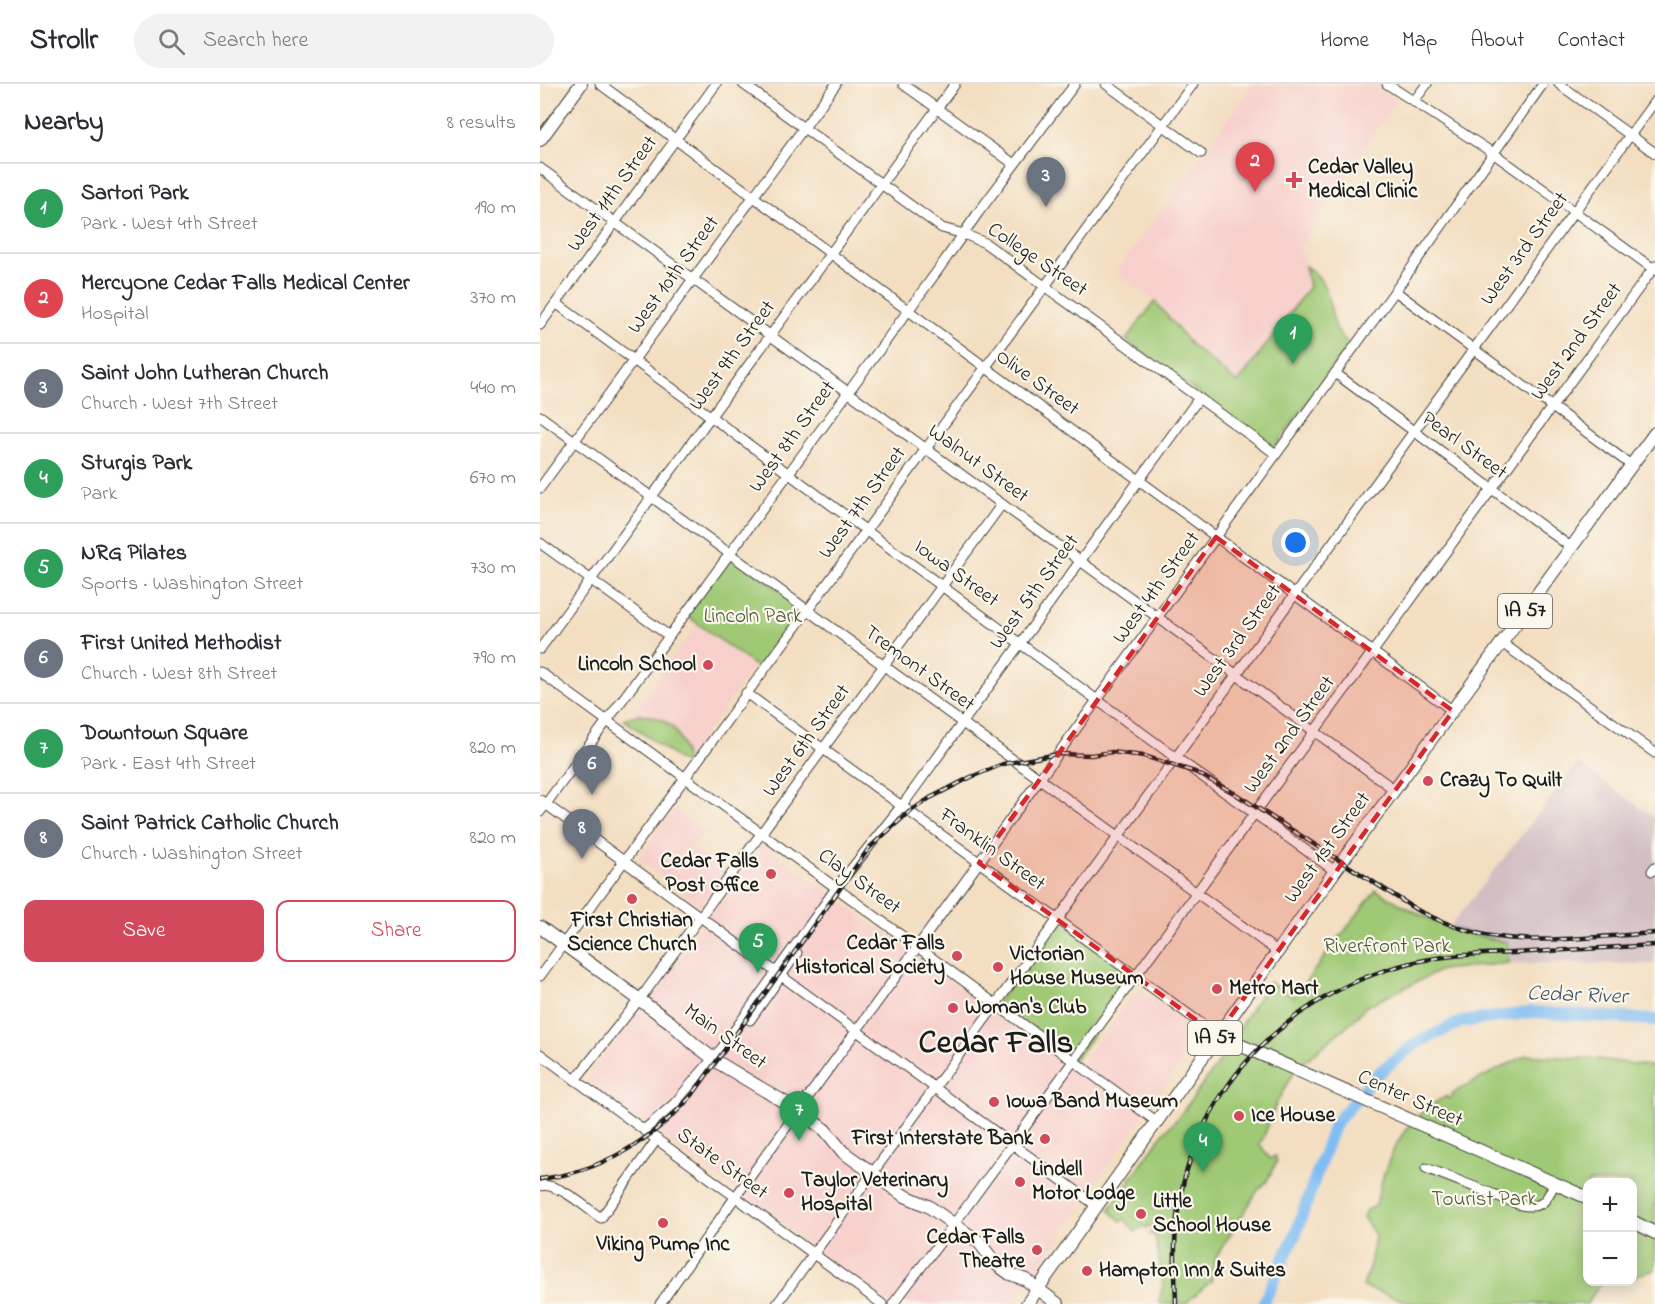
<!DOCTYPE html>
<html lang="en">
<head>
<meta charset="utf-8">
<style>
	body { margin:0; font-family:"Indie Flower",sans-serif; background:#f2f2f3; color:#2b2b33 }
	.controls { position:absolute; right:18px; bottom:18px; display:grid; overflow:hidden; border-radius:12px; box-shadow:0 3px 15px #0003 }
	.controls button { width:54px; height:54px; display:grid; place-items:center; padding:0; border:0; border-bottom:2px solid #e1e1e2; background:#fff; color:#2b2b33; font:30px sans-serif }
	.you { position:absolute; left:756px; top:459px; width:21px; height:21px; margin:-15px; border:4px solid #fff; border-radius:50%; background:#1a73e8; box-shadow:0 0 0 9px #1a73e833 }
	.badge { display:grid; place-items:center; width:39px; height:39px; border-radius:50%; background:#d1495b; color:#fff; font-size:20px; font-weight:700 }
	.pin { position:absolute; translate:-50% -50px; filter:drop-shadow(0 2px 3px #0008) }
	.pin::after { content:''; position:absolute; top:32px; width:21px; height:18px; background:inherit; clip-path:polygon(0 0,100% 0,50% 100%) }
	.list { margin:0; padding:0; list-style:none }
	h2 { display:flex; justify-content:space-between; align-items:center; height:78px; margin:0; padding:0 24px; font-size:26px }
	h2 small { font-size:20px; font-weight:400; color:#7c7c81 }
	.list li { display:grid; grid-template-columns:39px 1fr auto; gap:18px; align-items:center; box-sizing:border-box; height:90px; padding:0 24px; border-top:2px solid #e1e1e2 }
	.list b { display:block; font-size:22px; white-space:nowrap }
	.list p { margin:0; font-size:20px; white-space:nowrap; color:#7c7c81 }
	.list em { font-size:20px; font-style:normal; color:#7c7c81 }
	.actions { display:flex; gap:12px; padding:18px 24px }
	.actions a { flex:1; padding:14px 0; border:2px solid #d1495b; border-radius:12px; text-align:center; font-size:21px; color:#d1495b }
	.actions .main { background:#d1495b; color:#fff }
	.icon { flex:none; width:33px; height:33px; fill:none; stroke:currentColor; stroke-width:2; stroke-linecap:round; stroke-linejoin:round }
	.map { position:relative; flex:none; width:1115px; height:1220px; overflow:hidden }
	header { display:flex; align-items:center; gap:36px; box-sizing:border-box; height:84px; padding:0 30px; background:#fff; border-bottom:2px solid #e1e1e2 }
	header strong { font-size:28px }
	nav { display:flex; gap:33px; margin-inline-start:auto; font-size:21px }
	.search { width:420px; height:54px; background:#f2f2f3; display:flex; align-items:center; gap:15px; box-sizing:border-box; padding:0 21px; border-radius:33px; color:#7c7c81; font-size:22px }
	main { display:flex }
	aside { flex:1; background:#fff }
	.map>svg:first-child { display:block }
</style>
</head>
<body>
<header>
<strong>Strollr</strong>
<div class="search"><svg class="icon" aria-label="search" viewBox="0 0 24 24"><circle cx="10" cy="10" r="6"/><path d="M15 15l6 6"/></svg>Search here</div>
<nav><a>Home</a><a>Map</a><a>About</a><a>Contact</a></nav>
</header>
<main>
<aside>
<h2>Nearby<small>8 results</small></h2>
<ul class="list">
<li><span class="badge" style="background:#2e9e5b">1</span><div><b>Sartori Park</b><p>Park · West 4th Street</p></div><em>190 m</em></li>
<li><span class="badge" style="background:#e0444e">2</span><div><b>MercyOne Cedar Falls Medical Center</b><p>Hospital</p></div><em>370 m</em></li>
<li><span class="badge" style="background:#6b7280">3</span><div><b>Saint John Lutheran Church</b><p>Church · West 7th Street</p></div><em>440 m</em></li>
<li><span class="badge" style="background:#2e9e5b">4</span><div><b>Sturgis Park</b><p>Park</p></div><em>670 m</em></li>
<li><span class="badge" style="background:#2e9e5b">5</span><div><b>NRG Pilates</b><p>Sports · Washington Street</p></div><em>730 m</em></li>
<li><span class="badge" style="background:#6b7280">6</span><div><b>First United Methodist</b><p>Church · West 8th Street</p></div><em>790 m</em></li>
<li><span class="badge" style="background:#2e9e5b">7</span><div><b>Downtown Square</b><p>Park · East 4th Street</p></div><em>820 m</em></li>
<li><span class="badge" style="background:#6b7280">8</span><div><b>Saint Patrick Catholic Church</b><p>Church · Washington Street</p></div><em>820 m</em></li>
</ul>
<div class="actions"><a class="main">Save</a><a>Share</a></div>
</aside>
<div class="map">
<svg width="1115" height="1220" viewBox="0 0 1115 1220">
	<rect width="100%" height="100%" fill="#fbf7ec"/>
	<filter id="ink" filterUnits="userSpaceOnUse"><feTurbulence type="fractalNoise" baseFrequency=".0167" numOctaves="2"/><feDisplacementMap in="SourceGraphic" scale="12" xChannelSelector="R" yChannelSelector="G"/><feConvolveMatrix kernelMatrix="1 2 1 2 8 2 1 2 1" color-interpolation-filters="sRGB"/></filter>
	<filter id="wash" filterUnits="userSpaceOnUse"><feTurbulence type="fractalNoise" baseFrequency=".008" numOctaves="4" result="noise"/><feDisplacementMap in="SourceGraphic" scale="24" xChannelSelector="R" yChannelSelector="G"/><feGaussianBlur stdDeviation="1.35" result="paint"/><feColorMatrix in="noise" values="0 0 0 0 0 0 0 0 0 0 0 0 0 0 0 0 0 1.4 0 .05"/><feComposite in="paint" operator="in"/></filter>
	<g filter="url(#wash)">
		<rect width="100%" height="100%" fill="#f3dec1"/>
		<g fill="#f7d0cc">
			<path d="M713 0H833L857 15 760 162 769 203 698 299 651 261 615 217 576 188Z"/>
			<path d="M157 541 214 583 146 676 88 635Z"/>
			<path d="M134 725 165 747 152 765 185 788 160 822 98 775Z"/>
			<path d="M223 760 535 988 598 904 656 947 650 967 550 1107 544 1120 473 1220H346L344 1216 45 996Z"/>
		</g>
		<path fill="#d2bec3" d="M1038 679 1115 734V880L968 879 967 858 934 855 909 844Z"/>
		<g fill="#9fc975" stroke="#5e7248" stroke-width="1.5">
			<path d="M765 182C790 198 787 214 795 241 797 248 804 255 809 261L734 364 586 256 615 217 651 261 698 299 769 203Z"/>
			<path d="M190 470 267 526 222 587 145 530Z"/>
			<path d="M100 630C132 633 143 650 146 681L83 635Z"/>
			<path d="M836 806C881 833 915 849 967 858L968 879 901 886 825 923 817 933 755 986 736 1020 723 1055 719 1059 730 1075 735 1072 737 1077 727 1097 718 1106 676 1173 671 1197 645 1220H621L619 1218 623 1201 615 1151 610 1150 615 1147 610 1141 606 1144 604 1142 595 1148 585 1135 581 1137 569 1126 624 1048 638 1034 693 959 692 958 705 934 729 898 754 913Z"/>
			<path d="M517 835 596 892 534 977 456 920Z"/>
			<path d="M986 971 1058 975 1110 982 1115 985V1186L1093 1192 1092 1098H1048V1198H1071L1060 1200 1047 1220H875L823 1203 831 1177 835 1151 823 1133 826 1126 836 1122C845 1075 862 1034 907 1012L909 1015 913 1012 912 1009Z"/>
		</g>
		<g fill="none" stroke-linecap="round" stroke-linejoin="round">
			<path stroke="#80bdf3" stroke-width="12" d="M723 1220 755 1151 794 1041 836 991 876 959 921 938 993 928 1115 936"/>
		</g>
	</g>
	<g filter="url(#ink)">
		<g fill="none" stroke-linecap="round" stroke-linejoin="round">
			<g stroke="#3c3935" stroke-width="11">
				<g id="minor">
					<path d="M60 0 913 627"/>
					<path d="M203 0 402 144 424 150 445 159 736 370"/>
					<path d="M363 0 474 80"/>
					<path d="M566 0 661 69"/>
					<path d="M847 0 953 69 1115 186"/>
					<path d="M1019 0 1115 69"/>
					<path d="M874 17 887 0"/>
					<path d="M0 84 855 706"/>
					<path d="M855 207 1091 381"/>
					<path d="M16 219 628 668 795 787"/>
					<path d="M0 241 176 0"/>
					<path d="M795 289 1032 464"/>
					<path d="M0 332 738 868"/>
					<path d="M0 404 296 0"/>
					<path d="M0 459 129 552"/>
					<path d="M962 559 1115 669"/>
					<path d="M0 565 415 0"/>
					<path d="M0 588 616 1037"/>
					<path d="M206 609 677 951"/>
					<path d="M0 716 557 1122"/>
					<path d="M0 728 398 186 438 129 535 0"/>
					<path d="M1112 787 1115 783"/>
					<path d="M0 892 653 0"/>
					<path d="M210 936 257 869"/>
					<path d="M0 970 342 1220"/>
					<path d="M35 996 106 907 462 420"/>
					<path d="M104 1046 134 1020 182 964 296 804 367 715 659 314"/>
					<path d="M886 1084 981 1121C1002 1125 1006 1118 1014 1100"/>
					<path d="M0 1102C17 1097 46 1124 61 1134L117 1055"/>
					<path d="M120 1220 191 1119 855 207 1003 0"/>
					<path d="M237 1220 1115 17"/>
					<path d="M353 1220 414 1140 1115 182"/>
				</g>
			</g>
			<g stroke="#3c3935" stroke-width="14">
				<g id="major">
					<path d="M0 56 41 0"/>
					<path d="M0 843 130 938 154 960 179 979 259 1027 285 1046 303 1068 363 1111 388 1122 439 1158 455 1179 470 1190 486 1196 518 1220"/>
					<path d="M677 951 1048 1114"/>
					<path d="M1092 1137 1115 1149"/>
					<path d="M487 1220 795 787 1115 349"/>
				</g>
			</g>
			<use href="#minor" stroke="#fff" stroke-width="9"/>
			<use href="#major" stroke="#fff" stroke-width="12"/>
			<g stroke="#1c1c1c" stroke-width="4.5">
				<g id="rail">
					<path d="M0 1095C61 1088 113 1056 153 1010L329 764 369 728 390 714 431 693 463 680 518 670 551 671 572 668 604 672 655 688 694 709 877 826C899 837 921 846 945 851 996 861 1063 852 1115 849"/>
					<path d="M636 1220C635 1187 633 1154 639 1120 661 990 769 893 897 874 923 870 949 870 974 869 1021 866 1068 864 1115 861"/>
				</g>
			</g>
			<use href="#rail" stroke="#fbf7ec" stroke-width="2" stroke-dasharray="7" stroke-linecap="butt"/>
		</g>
	</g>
	<path fill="#d62828" fill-opacity="0.2" stroke="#d62828" stroke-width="4.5" stroke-dasharray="12 8" stroke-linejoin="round" d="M676 453 913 627 677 951 439 779Z"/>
	<g fill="#d1495b" stroke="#fbf7ec" stroke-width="2">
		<path d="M751 87h6v6h6v6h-6v6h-6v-6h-6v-6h6z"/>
		<circle cx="168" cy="581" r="6"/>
		<circle cx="888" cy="697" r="6"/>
		<circle cx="231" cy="790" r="6"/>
		<circle cx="92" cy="815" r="6"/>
		<circle cx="417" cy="872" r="6"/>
		<circle cx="458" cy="883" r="6"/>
		<circle cx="677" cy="905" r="6"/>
		<circle cx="413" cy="924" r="6"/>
		<circle cx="454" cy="1018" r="6"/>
		<circle cx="699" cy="1032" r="6"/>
		<circle cx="505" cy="1055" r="6"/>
		<circle cx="480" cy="1098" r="6"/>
		<circle cx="249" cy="1109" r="6"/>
		<circle cx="601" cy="1130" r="6"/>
		<circle cx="123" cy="1139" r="6"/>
		<circle cx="497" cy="1166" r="6"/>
		<circle cx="547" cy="1187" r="6"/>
	</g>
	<g text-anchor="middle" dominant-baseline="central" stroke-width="4.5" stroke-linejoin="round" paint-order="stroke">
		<g fill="#fbf7ec" stroke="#5f5e5a" stroke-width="1.5">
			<rect x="958" y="510" width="54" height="34" rx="4.5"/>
			<rect x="648" y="937" width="54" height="34" rx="4.5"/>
		</g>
		<g font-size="20" font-weight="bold" fill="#1c1c1c">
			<text x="985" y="527">IA 57</text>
			<text x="675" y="954">IA 57</text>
		</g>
		<g font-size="21" font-weight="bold" fill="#1c1c1c" stroke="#fbf7ec" text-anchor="start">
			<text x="768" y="84">Cedar Valley<tspan x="768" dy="24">Medical Clinic</tspan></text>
			<text x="156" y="581" text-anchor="end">Lincoln School</text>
			<text x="900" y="697">Crazy To Quilt</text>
			<text x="219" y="778" text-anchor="end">Cedar Falls<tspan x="219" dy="24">Post Office</tspan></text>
			<text x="92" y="837" text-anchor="middle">First Christian<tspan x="92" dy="24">Science Church</tspan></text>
			<text x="405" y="860" text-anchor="end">Cedar Falls<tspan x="405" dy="24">Historical Society</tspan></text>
			<text x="470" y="871">Victorian<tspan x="470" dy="24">House Museum</tspan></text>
			<text x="689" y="905">Metro Mart</text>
			<text x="425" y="924">Woman's Club</text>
			<text x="466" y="1018">Iowa Band Museum</text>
			<text x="711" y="1032">Ice House</text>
			<text x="493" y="1055" text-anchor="end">First Interstate Bank</text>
			<text x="492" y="1086">Lindell<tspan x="492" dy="24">Motor Lodge</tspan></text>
			<text x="261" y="1097">Taylor Veterinary<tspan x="261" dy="24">Hospital</tspan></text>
			<text x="613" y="1118">Little<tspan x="613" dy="24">School House</tspan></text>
			<text x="485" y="1154" text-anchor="end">Cedar Falls<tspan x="485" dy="24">Theatre</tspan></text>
			<text x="123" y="1161" text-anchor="middle">Viking Pump Inc</text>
			<text x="559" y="1187">Hampton Inn &amp; Suites</text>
		</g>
		<g font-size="21" fill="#1c1c1c" stroke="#fbf7ec">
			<text transform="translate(73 110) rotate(-54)">West 11th Street</text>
			<text transform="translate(985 165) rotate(-54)">West 3rd Street</text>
			<text transform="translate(497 176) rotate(34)">College Street</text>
			<text transform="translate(134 191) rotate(-54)">West 10th Street</text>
			<text transform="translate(1037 258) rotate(-54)">West 2nd Street</text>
			<text transform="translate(193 272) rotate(-54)">West 9th Street</text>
			<text transform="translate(497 299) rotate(36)">Olive Street</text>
			<text transform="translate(253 353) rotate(-54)">West 8th Street</text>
			<text transform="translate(924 362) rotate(36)">Pearl Street</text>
			<text transform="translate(438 380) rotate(36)">Walnut Street</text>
			<text transform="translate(323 419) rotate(-54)">West 7th Street</text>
			<text transform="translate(416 490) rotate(36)">Iowa Street</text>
			<text transform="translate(617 504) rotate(-54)">West 4th Street</text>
			<text transform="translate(495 508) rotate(-54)">West 5th Street</text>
			<text transform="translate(698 557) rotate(-54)">West 3rd Street</text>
			<text transform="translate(379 585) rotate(36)">Tremont Street</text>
			<text transform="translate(750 651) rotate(-54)">West 2nd Street</text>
			<text transform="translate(267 657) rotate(-54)">West 6th Street</text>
			<text transform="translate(788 764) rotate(-54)">West 1st Street</text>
			<text transform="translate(452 766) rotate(36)">Franklin Street</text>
			<text transform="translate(319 798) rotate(36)">Clay Street</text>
			<text transform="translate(185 953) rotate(36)">Main Street</text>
			<text transform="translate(870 1015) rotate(24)">Center Street</text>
			<text transform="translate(182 1080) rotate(36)">State Street</text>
		</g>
		<g font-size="21" fill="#4a593b" stroke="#fbf7ec">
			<text x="213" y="533">Lincoln Park</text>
			<text x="847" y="863">Riverfront Park</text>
			<text x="944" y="1116">Tourist Park</text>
		</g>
		<g font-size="22" font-style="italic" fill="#3f5467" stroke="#fbf7ec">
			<text transform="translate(1037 912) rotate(2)">Cedar River</text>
		</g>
		<g font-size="33" font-weight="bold" fill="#1c1c1c" stroke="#fbf7ec">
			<text x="456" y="960">Cedar Falls</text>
		</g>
	</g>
</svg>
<div class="controls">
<button>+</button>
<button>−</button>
</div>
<div class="you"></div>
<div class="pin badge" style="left:753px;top:280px;background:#2e9e5b">1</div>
<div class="pin badge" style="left:715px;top:108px;background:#e0444e">2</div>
<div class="pin badge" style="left:506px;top:123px;background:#6b7280">3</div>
<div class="pin badge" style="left:663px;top:1088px;background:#2e9e5b">4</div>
<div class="pin badge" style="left:218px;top:889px;background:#2e9e5b">5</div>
<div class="pin badge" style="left:52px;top:711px;background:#6b7280">6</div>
<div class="pin badge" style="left:259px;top:1057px;background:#2e9e5b">7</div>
<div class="pin badge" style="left:42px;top:775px;background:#6b7280">8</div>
</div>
</main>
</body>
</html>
